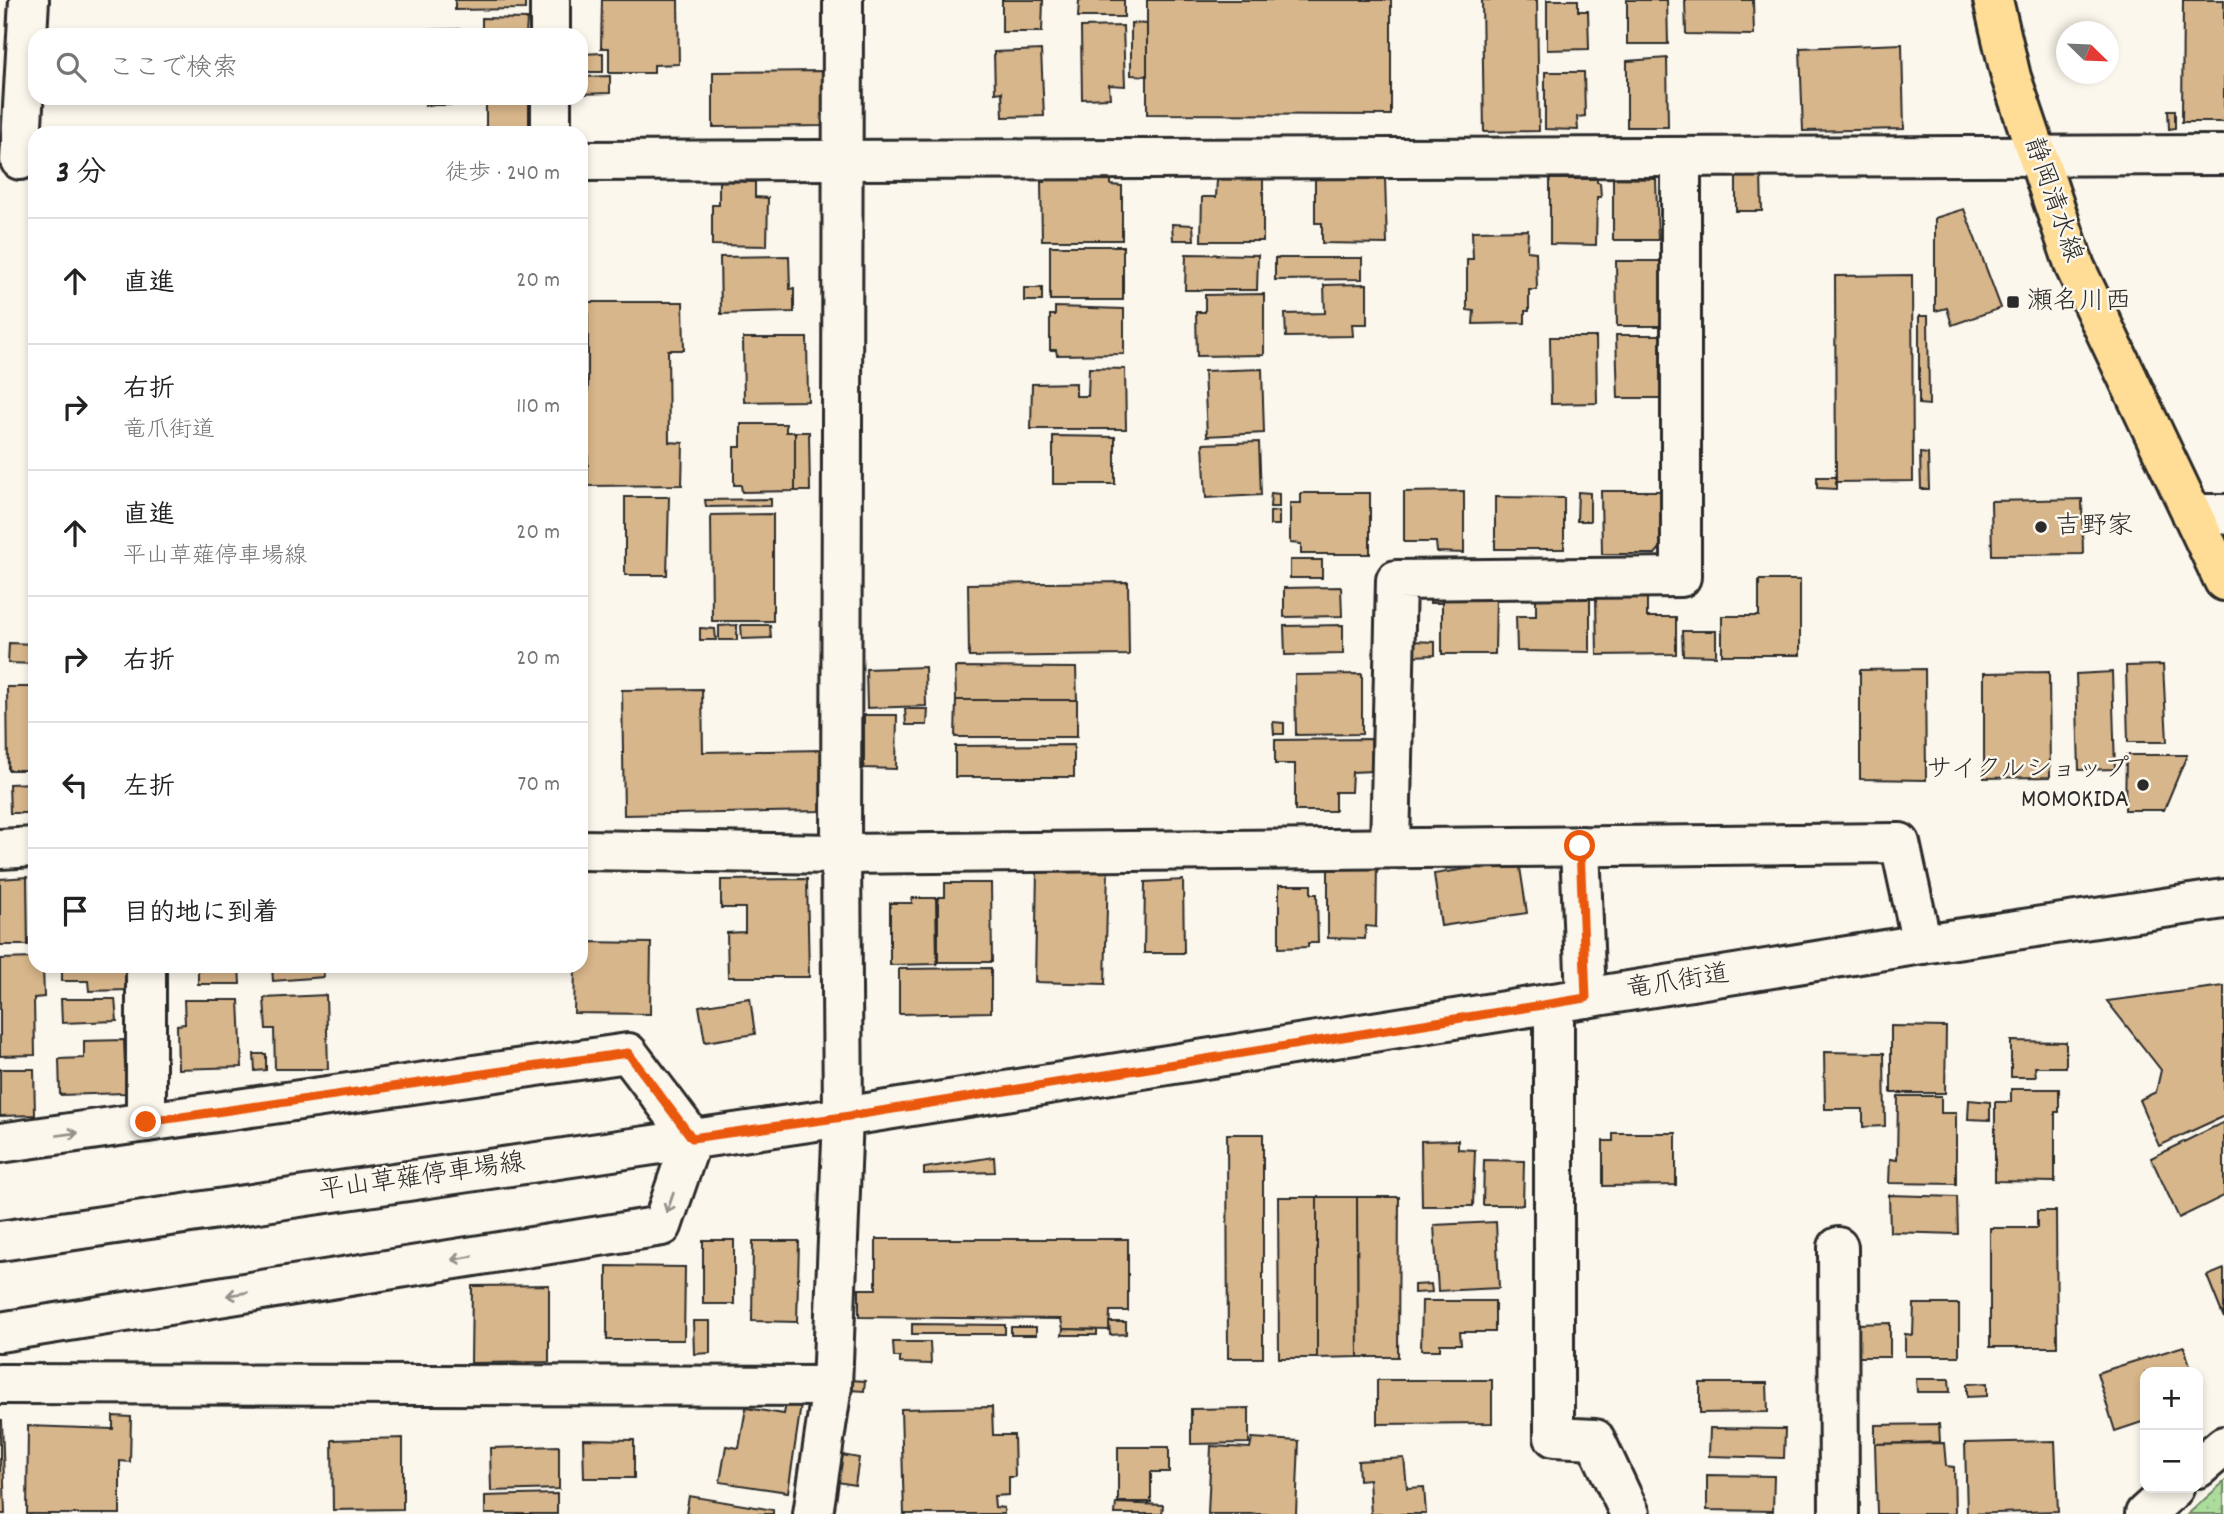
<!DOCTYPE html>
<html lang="ja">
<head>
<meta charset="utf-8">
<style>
	body { margin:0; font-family:Dekko,"Klee One",sans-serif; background:#f2f2f2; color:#222 }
	.controls { position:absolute; right:21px; bottom:21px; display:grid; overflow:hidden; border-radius:14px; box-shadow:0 4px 10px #0003 }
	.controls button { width:63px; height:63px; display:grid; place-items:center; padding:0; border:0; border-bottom:2px solid #e0e0e0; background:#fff; color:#222; font:35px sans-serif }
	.compass { position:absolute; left:2056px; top:21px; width:63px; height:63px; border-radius:50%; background:#fff; box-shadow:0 4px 10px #0003; rotate:113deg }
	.stop { position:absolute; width:21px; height:21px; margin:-16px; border:5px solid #ea580c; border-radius:50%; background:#fff }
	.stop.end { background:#ea580c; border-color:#fff; box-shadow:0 2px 7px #0008 }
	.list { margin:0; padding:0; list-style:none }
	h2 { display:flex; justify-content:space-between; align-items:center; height:91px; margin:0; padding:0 28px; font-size:30px }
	h2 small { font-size:23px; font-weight:400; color:#767676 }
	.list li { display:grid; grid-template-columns:46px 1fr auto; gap:21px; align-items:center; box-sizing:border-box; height:126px; padding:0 28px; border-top:2px solid #e0e0e0 }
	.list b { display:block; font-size:26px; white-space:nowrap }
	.list p { margin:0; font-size:23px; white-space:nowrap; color:#767676 }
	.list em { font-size:23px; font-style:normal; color:#767676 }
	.icon { flex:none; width:38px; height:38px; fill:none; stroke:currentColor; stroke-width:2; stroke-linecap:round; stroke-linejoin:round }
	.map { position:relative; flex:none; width:2224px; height:1514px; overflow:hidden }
	.search { position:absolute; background:#fff; box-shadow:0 4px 10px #0003; left:28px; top:28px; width:560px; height:77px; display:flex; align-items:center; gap:18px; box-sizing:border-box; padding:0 24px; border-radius:21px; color:#767676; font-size:26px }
	.panel { position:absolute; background:#fff; box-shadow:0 4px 10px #0003; left:28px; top:126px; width:560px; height:847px; border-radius:21px }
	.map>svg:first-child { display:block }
</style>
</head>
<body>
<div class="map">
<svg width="2224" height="1514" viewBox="0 0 2224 1514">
	<defs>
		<pattern id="park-dots" width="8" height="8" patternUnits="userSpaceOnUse" patternTransform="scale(1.75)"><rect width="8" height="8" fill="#acdc9c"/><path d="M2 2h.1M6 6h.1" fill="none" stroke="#94bd87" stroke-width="1.8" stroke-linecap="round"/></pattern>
	</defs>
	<rect width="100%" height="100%" fill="#fbf7ec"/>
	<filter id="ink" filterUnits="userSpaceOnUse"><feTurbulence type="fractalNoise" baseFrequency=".0143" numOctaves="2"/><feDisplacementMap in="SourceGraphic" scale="14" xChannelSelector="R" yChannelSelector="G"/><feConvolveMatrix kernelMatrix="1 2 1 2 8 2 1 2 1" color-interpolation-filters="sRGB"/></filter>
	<g filter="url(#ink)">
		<path fill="url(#park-dots)" stroke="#6c8464" stroke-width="2" d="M2224 1482V1514H2188Z"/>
		<g fill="#d8b68b" stroke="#2b2b2b" stroke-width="2">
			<path d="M455 0H525V9L455 10Z"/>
			<path d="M602 0H678L679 64 654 65V73H609V48H601Z"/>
			<path d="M1002 0H1043L1042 32H1002Z"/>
			<path d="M1079 0H1124V17H1078Z"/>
			<path d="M1147 0H1391V115L1147 114Z"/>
			<path d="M1482 0H1537L1539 131 1484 132Z"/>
			<path d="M1547 0H1578V11H1588L1589 49 1547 50Z"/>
			<path d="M1627 0H1667L1668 44H1627Z"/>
			<path d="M1685 0H1753L1754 35 1686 34Z"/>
			<path d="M2183 0H2224V122H2182Z"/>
			<path d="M482 18 527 19 526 35H482Z"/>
			<path d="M1131 23 1147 24V76L1131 75Z"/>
			<path d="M1123 26 1125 86 1109 85 1110 98 1082 99 1081 27Z"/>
			<path d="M461 29V35H424V30Z"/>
			<path d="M1902 44 1904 129 1803 131 1800 48Z"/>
			<path d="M1041 50 1044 116 1003 117 1002 92 995 93 994 52Z"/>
			<path d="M603 53V72H585V67H581V54Z"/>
			<path d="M1667 58 1668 127H1627V61Z"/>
			<path d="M823 71V126L713 127V72Z"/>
			<path d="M1545 72H1584L1585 116 1577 117 1578 130 1545 129Z"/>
			<path d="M610 76V93L581 94V77Z"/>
			<rect x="425" y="98" width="38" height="7"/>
			<path d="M479 98H529V127L524 133H486V104L479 103Z"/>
			<path d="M2168 110H2175V128L2169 129Z"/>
			<path d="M1736 174H1761L1762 211H1736Z"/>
			<path d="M1045 176H1111V185L1122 186V240H1042L1041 182H1045Z"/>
			<path d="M1315 177H1385L1387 244 1322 243V223H1315Z"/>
			<path d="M1613 178 1656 179 1658 240H1613Z"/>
			<path d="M1217 179H1263V241H1201L1202 197H1216Z"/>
			<path d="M1550 179H1597V182L1600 183 1601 197H1597L1596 245 1550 244Z"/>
			<path d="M719 181 755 182V197L768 198 767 246 712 245V205H719Z"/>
			<path d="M1964 209 2001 308 1952 325 1947 308 1935 311V218Z"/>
			<path d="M1172 224 1193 225 1194 240H1173Z"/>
			<path d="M1528 230 1527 251 1536 252 1537 290H1529V311H1525V323L1473 324 1474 311 1467 310V259H1473L1472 231Z"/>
			<rect x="1050" y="246" width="73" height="54"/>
			<path d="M1186 254 1258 255 1257 290H1185Z"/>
			<path d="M789 256 790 289 794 288V312L721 314 720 257Z"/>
			<path d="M1275 258H1362V279L1275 280Z"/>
			<path d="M1616 261H1662L1663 326H1617Z"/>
			<path d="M1912 275 1913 481 1836 482 1835 276Z"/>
			<path d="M1367 284V324H1352L1353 336 1286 337 1285 314 1325 313 1324 285Z"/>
			<rect x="1024" y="288" width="18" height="13"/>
			<path d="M1264 294V355L1197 356 1196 312H1205V295Z"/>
			<path d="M588 302H683L684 350H668L669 442 683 443 682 485 588 486Z"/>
			<path d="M1055 307 1124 309V354L1057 355 1056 350H1050V315H1055Z"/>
			<path d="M1919 316H1928L1929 405 1919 404Z"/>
			<path d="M1616 335H1662V398H1618Z"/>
			<path d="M1550 337H1596L1597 403 1551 404Z"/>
			<path d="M743 338H807L808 401 744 402Z"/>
			<path d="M1089 368 1125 369 1126 429H1031L1032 384 1076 383V396H1088Z"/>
			<path d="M1262 369 1264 433 1207 436 1204 371Z"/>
			<path d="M741 424H786V432H795V491L742 492 741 485H734V447H741Z"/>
			<path d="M795 432H809L810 491H795Z"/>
			<path d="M1053 436 1115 437V484H1053Z"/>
			<path d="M1259 442 1261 495 1206 498 1203 444Z"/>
			<path d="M1920 453 1928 454 1929 489H1921Z"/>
			<path d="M1817 477H1836V489L1817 488Z"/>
			<path d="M1464 491V553L1437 552 1436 542H1404V492Z"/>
			<path d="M1601 491H1660L1662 546 1655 554H1602Z"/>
			<path d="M1578 492 1590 493V521H1577Z"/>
			<path d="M1271 493 1279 494V507H1270Z"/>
			<path d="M1301 493H1370V554H1301V544L1290 543V503H1301Z"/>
			<path d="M625 497H669L667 575H625Z"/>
			<path d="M1495 497 1564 498V549H1495Z"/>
			<path d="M771 499V506L706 507 705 500Z"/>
			<path d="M2082 499 2083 554 1992 555 1991 501Z"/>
			<path d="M1279 511V525H1270V512Z"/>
			<path d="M773 514V621H712L711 515Z"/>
			<rect x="1290" y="560" width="32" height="18"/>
			<path d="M1759 580H1800V655H1722V616H1759Z"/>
			<path d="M1128 582 1129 655 969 657 968 584Z"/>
			<path d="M1341 587 1342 616 1284 617V588Z"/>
			<path d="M1430 595H1442L1443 603H1430Z"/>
			<path d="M1442 595H1496L1495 654H1442Z"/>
			<path d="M1647 596V617H1676V654L1597 655 1596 597Z"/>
			<path d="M1536 598H1590V652L1517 651 1516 616H1536Z"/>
			<path d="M737 625V640H719V626Z"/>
			<path d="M741 625H770L771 638 742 639Z"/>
			<path d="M1343 625V654L1285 655 1284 626Z"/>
			<path d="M700 628 715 629 716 640H700Z"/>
			<path d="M1682 631H1716V656L1683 655Z"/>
			<path d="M1412 641 1435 642V655L1412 656Z"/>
			<path d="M9 643 35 644V664L8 663Z"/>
			<path d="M2163 665 2167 742H2128L2126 666Z"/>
			<path d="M925 667 926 706 867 708 866 669Z"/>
			<path d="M955 667 1076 668 1077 700H956Z"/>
			<path d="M1925 669 1926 780 1860 779V670Z"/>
			<path d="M2049 672 2050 777 1984 778V673Z"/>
			<path d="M2112 672 2115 769 2079 770 2076 674Z"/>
			<path d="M1362 674V734L1296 735 1295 675Z"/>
			<path d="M7 687H35V770H8Z"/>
			<path d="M702 689 703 752 822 750V811L624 815 622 690Z"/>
			<path d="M956 700H1077V737H955Z"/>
			<path d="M905 709H928L927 725H906Z"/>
			<path d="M864 715H897L896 769 864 768Z"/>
			<path d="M1273 722 1284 723V734H1274Z"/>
			<path d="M1371 739 1372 771 1352 772 1351 792H1335V811H1295V764H1275V740Z"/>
			<path d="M1074 745V777H955V746Z"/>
			<path d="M2126 755H2187L2164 810H2125Z"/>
			<path d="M35 783V813H10L9 784Z"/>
			<path d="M1519 861 1527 913 1441 926 1434 874Z"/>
			<path d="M1328 864 1377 865 1376 927 1366 926 1365 939 1328 938Z"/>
			<path d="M1037 869H1108L1105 984 1035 982Z"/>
			<path d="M27 877 28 945H0V879Z"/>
			<path d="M807 879 809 977H728L727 933 745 932V908H721V880Z"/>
			<path d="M1183 880 1184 953H1144L1145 882Z"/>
			<path d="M945 883H991L992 962H938V897H945Z"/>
			<path d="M1279 885H1311V894H1317L1318 943H1308V947L1279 948Z"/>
			<path d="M912 898H936L937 964 890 965V903H912Z"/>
			<path d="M32 934H35V953H31Z"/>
			<path d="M581 942 651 943 650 1014 574 1013 575 966H581Z"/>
			<path d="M35 958V966H43L44 997 34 998 35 1055 0 1056V959Z"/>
			<path d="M62 966H128V990L89 991 88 981H62Z"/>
			<path d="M198 966H239L240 984H198Z"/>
			<path d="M272 966H323L324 977 273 981Z"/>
			<path d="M991 968V1012L899 1014V969Z"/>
			<path d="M2224 986V1116L2159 1146 2139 1100 2156 1092 2161 1070 2107 1001Z"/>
			<path d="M326 995 328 1069H275L274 1029H266L264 998Z"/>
			<path d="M750 998 755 1034 705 1042 699 1006Z"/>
			<path d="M61 999H115L117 1021 62 1023Z"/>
			<path d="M184 1000H239L242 1067 178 1069 177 1025 185 1024Z"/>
			<path d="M1891 1026 1946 1027 1945 1093H1891Z"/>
			<path d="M124 1040 126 1093 60 1095 59 1059 84 1058V1041Z"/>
			<path d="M2011 1041 2066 1042V1067H2035L2036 1077H2011Z"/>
			<path d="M1824 1052 1884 1053 1885 1126 1863 1127V1109H1825Z"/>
			<path d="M254 1054H266V1070L255 1071Z"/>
			<path d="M0 1069H34L35 1115 0 1116Z"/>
			<path d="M2011 1089H2059V1112H2055V1182L1995 1181V1102H2011Z"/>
			<path d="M1898 1096H1941V1113H1956V1184L1889 1183 1890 1159 1897 1160Z"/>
			<path d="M1969 1100 1990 1102V1120L1968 1119Z"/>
			<path d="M2224 1122V1196L2179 1218 2151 1158Z"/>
			<path d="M1613 1133H1676V1185L1603 1186V1141H1613Z"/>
			<path d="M1227 1134H1263V1358H1228Z"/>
			<path d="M1458 1140V1149L1475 1150 1473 1206H1422L1421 1141Z"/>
			<path d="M994 1157 995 1172 924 1174V1168Z"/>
			<path d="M1484 1160 1524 1161 1523 1205H1483Z"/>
			<path d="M1889 1195 1957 1197 1958 1234 1890 1232Z"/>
			<path d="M1278 1197H1317V1358H1279Z"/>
			<path d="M1317 1197H1357L1358 1357 1317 1358Z"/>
			<path d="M1357 1197H1399L1398 1357H1358Z"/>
			<path d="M2037 1211H2056L2057 1347H1990V1228H2037Z"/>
			<path d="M1496 1222 1499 1288 1438 1291 1434 1225Z"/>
			<path d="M876 1239H1128V1311H1110L1109 1330 1063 1329 1061 1319 859 1317V1289H876Z"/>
			<rect x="703" y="1240" width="31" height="64"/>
			<path d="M753 1241H799L797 1322 752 1321Z"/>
			<path d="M607 1266 685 1267 684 1340H607Z"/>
			<path d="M2224 1269V1318L2207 1276Z"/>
			<path d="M1431 1284 1432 1292 1414 1293V1285Z"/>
			<path d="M549 1285V1362L471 1363 472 1286Z"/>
			<path d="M1422 1301H1495V1332H1460L1461 1344H1440V1350H1421Z"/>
			<path d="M1914 1304H1959V1356H1905V1334L1913 1335Z"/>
			<path d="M693 1321H710V1353L694 1354Z"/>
			<path d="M1109 1322H1126V1334L1110 1335Z"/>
			<path d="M1890 1323V1357H1858L1857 1324Z"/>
			<path d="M912 1324 1005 1325V1334H912Z"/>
			<rect x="1011" y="1327" width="25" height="8"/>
			<path d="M1063 1329 1097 1330V1335H1062Z"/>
			<path d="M893 1342H930L931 1364 900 1363V1357H894Z"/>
			<path d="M2184 1346 2192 1372H2145V1421L2115 1431 2097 1373Z"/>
			<path d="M1916 1379H1949L1950 1392H1917Z"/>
			<path d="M849 1380 865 1381 864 1391 849 1390Z"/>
			<path d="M1377 1380H1492V1423L1377 1424Z"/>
			<path d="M1700 1383H1767L1768 1412 1700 1413Z"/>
			<path d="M1987 1383V1396L1967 1397V1384Z"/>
			<path d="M787 1398 801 1405 788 1492 720 1482 726 1446 739 1448 746 1408 784 1414Z"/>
			<path d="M992 1407 993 1435H1014L1015 1477H1009V1495L994 1496 995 1507 1004 1508V1514H904L901 1409Z"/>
			<path d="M1249 1408V1443L1191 1444V1409Z"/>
			<path d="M113 1416 131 1417 130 1462 120 1461V1514H27L28 1426 113 1429Z"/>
			<path d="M0 1420H2L5 1514H0Z"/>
			<path d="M1939 1424 1940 1442 1875 1444V1425Z"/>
			<path d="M1710 1428 1785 1429 1784 1458 1709 1456Z"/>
			<path d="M403 1438V1509L333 1510 332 1440Z"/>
			<path d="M1252 1438 1299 1441 1296 1514H1208L1211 1446 1250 1448Z"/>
			<path d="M583 1439 634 1440V1478H584Z"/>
			<path d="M2055 1441 2058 1511 1967 1514 1965 1443Z"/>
			<path d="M1944 1443 1946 1466 1954 1467 1955 1514H1877L1875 1444Z"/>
			<path d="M559 1446V1489L491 1491 490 1448Z"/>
			<path d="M1118 1447H1169V1472H1151V1502H1118Z"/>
			<path d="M836 1454 859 1458 855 1485 832 1481Z"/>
			<path d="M1404 1458 1407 1488 1424 1487 1426 1514H1371L1369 1479 1359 1480 1358 1461Z"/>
			<path d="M1707 1475 1774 1476 1773 1511 1707 1510Z"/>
			<path d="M557 1494V1514H485V1496Z"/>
			<path d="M689 1496 773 1510V1514H686Z"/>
			<path d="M1116 1503 1163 1505 1162 1514H1115Z"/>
		</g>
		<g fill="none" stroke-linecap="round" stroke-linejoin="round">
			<g stroke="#2b2b2b" stroke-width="44">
				<g id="street">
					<path d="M550 0V35"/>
					<path d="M551 98V133"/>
					<path d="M20 160 29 0"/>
					<path d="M581 161 2224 155"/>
					<path d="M2192 514H2224"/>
					<path d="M1580 846 1586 998"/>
					<path d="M1390 848 1396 580 1681 577V158"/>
					<path d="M0 849 35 847"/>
					<path d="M581 850 841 854 1900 843 1922 944"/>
					<path d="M146 966V1122"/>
					<path d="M1554 1003V1437L1595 1439 1630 1514"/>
					<path d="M0 1143 628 1053 692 1138 662 1226 0 1332"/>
					<path d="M1838 1247 1839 1514"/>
					<path d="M0 1384 832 1386"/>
					<path d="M2198 1468 2224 1446"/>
					<path d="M813 1514 832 1386 843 1117 841 854 843 0"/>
					<path d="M2145 1514 2174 1488"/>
				</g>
			</g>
			<g stroke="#2b2b2b" stroke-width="44">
				<path id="secondary" d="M0 1241 843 1117 1922 944 2224 899"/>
			</g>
			<g stroke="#2b2b2b" stroke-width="44">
				<path id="primary" d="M1993 0 2011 77 2075 267 2224 581"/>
			</g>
			<use href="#street" stroke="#fbf7ec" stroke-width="38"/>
			<use href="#secondary" stroke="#fbf7ec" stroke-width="38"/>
			<use href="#primary" stroke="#ffdd96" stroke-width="38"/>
		</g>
		<defs><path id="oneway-shaft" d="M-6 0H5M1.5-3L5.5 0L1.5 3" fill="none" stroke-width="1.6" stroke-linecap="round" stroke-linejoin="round" transform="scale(1.75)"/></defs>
		<g stroke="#93918c">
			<use href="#oneway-shaft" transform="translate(68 1134) rotate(-8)"/>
			<use href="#oneway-shaft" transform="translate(670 1203) rotate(109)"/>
			<use href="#oneway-shaft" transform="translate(462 1258) rotate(171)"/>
			<use href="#oneway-shaft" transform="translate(237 1294) rotate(171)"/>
		</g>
	</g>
	<g fill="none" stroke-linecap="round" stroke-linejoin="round" filter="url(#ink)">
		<path stroke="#ea580c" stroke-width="9" d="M146 1122 628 1053 692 1138 843 1117 1586 998 1580 846"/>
	</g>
	<g fill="#2b2b2b" stroke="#fbf7ec" stroke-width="2.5">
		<rect x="2006" y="295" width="14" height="14" rx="3.5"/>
		<circle cx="2041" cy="527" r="7"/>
		<circle cx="2143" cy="785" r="7"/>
	</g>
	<g text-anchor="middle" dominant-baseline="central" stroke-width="5" stroke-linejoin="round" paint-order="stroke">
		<g font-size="26" fill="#2b2b2b" stroke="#fbf7ec">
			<text transform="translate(2052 200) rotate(71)">静岡清水線</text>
			<text transform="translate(1678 983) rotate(-9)">竜爪街道</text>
			<text transform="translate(422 1178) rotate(-8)">平山草薙停車場線</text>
		</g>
		<g font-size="26" fill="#2b2b2b" stroke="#fbf7ec" text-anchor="start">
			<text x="2027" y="302">瀬名川西</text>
			<text x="2055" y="527">吉野家</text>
			<text x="2129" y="770" text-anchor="end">サイクルショップ<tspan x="2129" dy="30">MOMOKIDA</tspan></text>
		</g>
	</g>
</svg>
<div class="controls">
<button>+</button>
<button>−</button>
</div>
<svg class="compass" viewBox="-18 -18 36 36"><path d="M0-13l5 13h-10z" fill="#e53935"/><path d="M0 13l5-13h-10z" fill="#767676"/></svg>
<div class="stop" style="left:1580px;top:846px"></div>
<div class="stop end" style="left:146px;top:1122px"></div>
<div class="search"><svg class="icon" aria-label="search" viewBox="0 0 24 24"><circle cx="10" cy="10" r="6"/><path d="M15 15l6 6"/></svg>ここで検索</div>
<section class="panel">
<h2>3 分<small>徒歩 · 240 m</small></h2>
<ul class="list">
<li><svg class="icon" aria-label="ahead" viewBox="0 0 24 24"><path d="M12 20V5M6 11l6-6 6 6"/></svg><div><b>直進</b></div><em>20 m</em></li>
<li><svg class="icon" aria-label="right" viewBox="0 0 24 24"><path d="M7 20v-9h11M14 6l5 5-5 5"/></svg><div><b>右折</b><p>竜爪街道</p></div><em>110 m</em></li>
<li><svg class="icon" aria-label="ahead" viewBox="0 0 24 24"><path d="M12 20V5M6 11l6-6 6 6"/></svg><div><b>直進</b><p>平山草薙停車場線</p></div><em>20 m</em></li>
<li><svg class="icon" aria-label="right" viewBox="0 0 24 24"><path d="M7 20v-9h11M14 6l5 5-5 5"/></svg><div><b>右折</b></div><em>20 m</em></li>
<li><svg class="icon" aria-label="left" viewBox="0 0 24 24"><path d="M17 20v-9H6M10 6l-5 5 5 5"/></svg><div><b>左折</b></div><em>70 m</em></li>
<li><svg class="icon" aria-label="arrive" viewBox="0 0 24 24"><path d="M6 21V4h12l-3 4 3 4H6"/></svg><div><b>目的地に到着</b></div></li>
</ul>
</section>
</div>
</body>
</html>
